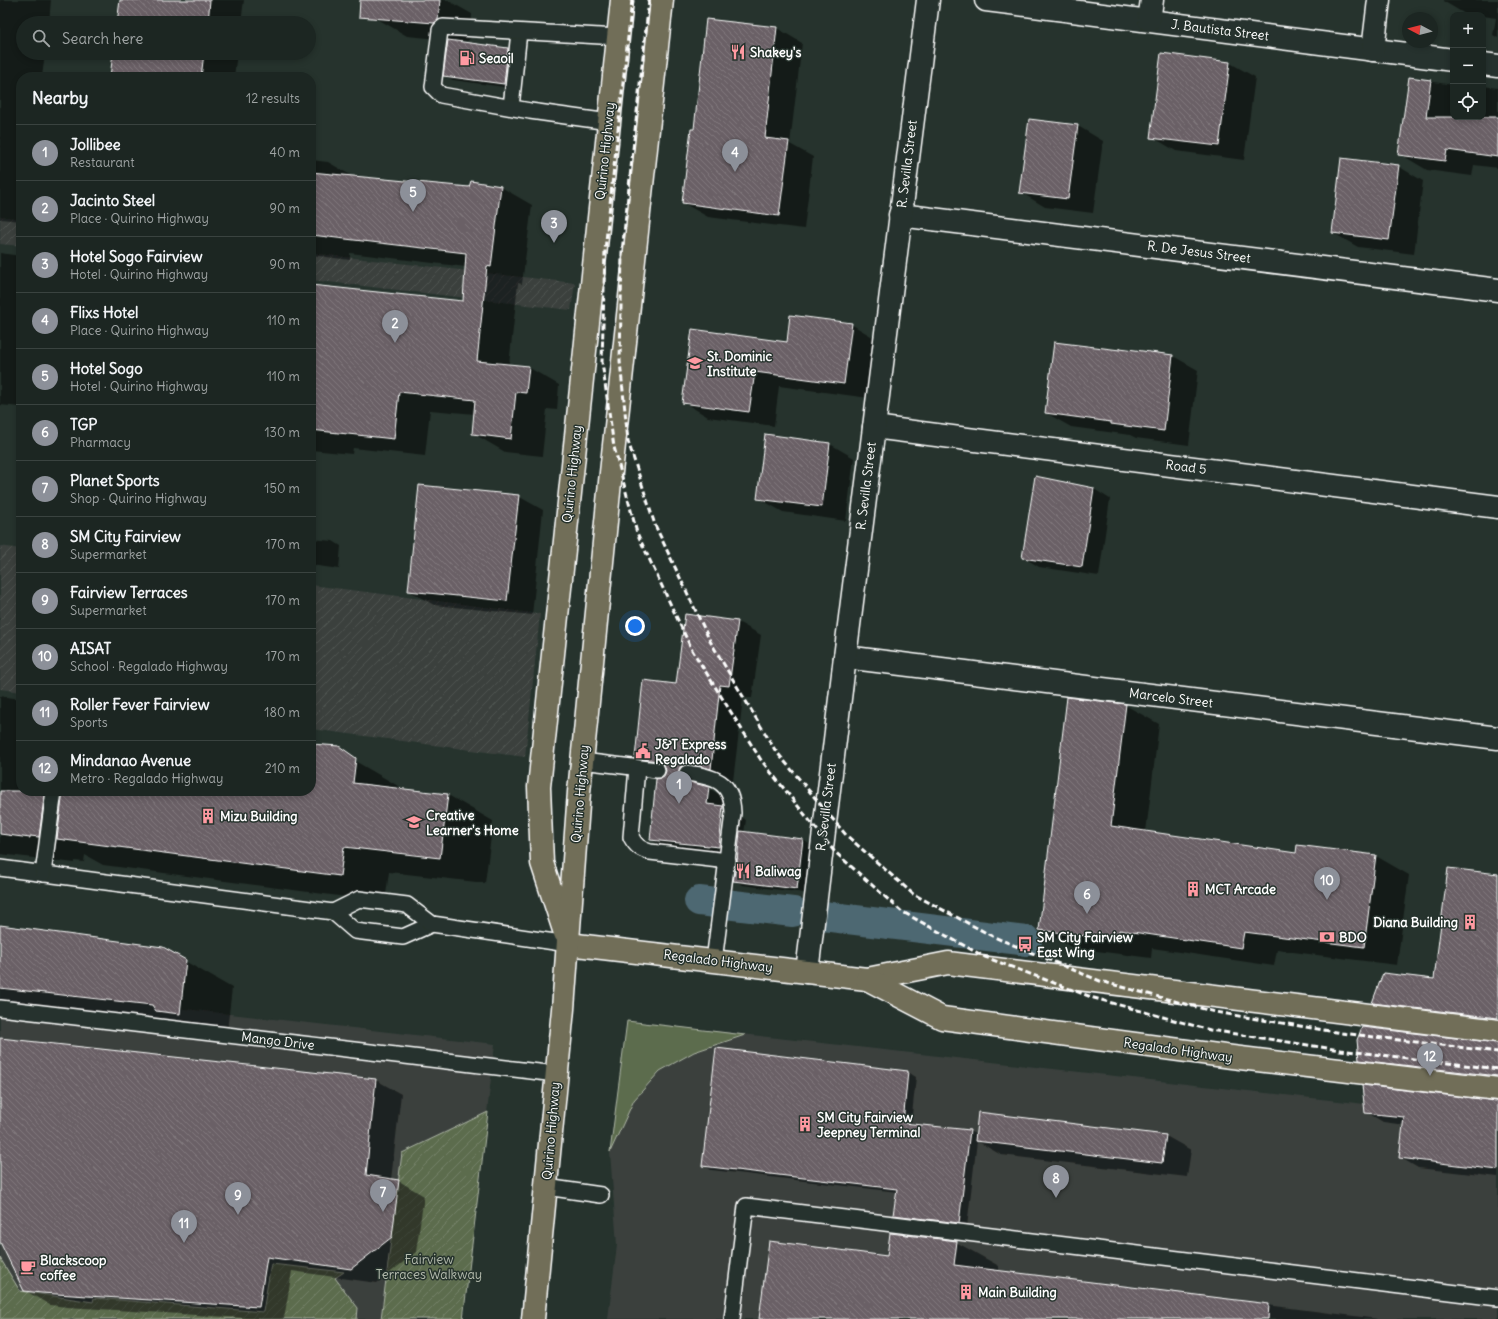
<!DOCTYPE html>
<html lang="en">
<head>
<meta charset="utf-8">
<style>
	body { margin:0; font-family:Delius,sans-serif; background:#252e2a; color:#f1f3f6 }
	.controls { position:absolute; right:12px; top:12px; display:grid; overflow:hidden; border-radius:8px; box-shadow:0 2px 6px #0003 }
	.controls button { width:36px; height:36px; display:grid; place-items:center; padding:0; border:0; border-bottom:1px solid #3a4340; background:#1c2622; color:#f1f3f6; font:20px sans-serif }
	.compass { position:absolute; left:1402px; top:12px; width:36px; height:36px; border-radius:50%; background:#1c2622; box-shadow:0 2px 6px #0003; rotate:277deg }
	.you { position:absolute; left:635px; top:626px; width:14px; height:14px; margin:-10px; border:3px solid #fff; border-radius:50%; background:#1a73e8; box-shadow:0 0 0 6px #1a73e833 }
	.badge { display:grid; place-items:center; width:26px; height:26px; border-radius:50%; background:#8c9099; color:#fff; font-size:13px; font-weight:700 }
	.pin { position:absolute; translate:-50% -33px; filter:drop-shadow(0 1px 2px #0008) }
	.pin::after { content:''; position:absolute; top:21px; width:14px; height:12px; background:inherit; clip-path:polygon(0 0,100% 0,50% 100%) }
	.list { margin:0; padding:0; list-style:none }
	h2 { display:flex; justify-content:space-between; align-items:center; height:52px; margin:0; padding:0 16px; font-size:17px }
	h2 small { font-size:13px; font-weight:400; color:#a0a5a5 }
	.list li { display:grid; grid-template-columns:26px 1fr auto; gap:12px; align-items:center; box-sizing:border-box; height:56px; padding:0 16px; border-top:1px solid #3a4340 }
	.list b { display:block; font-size:15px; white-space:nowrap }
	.list p { margin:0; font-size:13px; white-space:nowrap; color:#a0a5a5 }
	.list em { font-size:13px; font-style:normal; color:#a0a5a5 }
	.icon { flex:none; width:22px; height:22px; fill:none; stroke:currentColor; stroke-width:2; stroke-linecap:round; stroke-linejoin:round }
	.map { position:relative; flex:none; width:1498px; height:1319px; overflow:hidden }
	.search { position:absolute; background:#1c2622; box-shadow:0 2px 6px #0003; left:16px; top:16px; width:300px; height:44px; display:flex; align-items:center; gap:10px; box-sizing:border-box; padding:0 14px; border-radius:22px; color:#a0a5a5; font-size:15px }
	.panel { position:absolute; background:#1c2622; box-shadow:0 2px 6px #0003; left:16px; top:72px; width:300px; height:724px; border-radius:16px }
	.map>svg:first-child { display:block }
</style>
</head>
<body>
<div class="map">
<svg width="1498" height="1319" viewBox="0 0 1498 1319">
	<defs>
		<pattern id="industrial-furrows" width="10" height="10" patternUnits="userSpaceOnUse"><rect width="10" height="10" fill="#3b413e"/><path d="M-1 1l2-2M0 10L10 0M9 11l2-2" fill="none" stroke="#4f5451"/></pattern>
		<pattern id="garden-furrows" width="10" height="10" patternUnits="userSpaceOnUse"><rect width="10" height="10" fill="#5c6c4e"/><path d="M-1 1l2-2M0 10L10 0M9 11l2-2" fill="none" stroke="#748269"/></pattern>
		<pattern id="building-back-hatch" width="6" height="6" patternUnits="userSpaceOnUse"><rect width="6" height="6" fill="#6b6166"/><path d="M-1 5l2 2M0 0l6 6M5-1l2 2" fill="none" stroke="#81797d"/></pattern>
	</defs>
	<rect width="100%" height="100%" fill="#26332d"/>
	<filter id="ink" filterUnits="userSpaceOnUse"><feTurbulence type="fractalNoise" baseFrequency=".025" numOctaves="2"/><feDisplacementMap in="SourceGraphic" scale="8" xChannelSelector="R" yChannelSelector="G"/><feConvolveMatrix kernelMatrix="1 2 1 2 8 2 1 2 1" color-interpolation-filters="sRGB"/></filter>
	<g filter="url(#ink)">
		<g fill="#3b413e">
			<path d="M0 988 495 1044 463 1319H0Z"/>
			<path d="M627 1021 1498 1119V1319H608L617 1245 610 1152Z"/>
		</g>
		<g fill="url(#industrial-furrows)">
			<path d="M0 216 21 219V246L0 244Z"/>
			<path d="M311 253 575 283 571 310 311 280Z"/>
			<path d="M0 546 21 549V692L0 689Z"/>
			<path d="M311 585 540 614 525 757 311 729Z"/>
		</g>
		<path fill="#5c6c4e" stroke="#aeb6a6" d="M627 1021 745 1035 694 1052 660 1071 634 1100 610 1152Z"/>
		<g fill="url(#garden-furrows)" stroke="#aeb6a6">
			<path d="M488 1112 463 1319H381L402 1153Z"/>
			<path d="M0 1258 20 1291 93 1302 94 1298 263 1312 271 1264 344 1272 335 1278 358 1308 357 1319H0Z"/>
		</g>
		<g fill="#0007">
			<path d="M0 0H51L49 23H23V53H45L42 77H21V221L0 219Z"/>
			<path d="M121 0H244L241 23H118Z"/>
			<path d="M376 0H447L472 14 471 38 467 41H459V43L508 49 516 54 511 88 453 80 444 76 449 40 407 36 374 17Z"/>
			<path d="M1443 0H1498V38L1493 35 1496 18 1483 16V15L1465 14 1443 1Z"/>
			<path d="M707 20 777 28 802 43 790 144 813 157 804 229 708 217 683 203 695 130Z"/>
			<path d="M114 53H237L234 77H111Z"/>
			<path d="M1230 63 1255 77 1244 160 1176 151 1152 137Z"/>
			<path d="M1409 78 1453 85V117H1483V86L1498 88V168L1474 165 1472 176 1427 170 1400 154Z"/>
			<path d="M1078 126 1103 141 1093 213 1045 207 1020 192Z"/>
			<path d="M311 160 328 162 354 177 470 188 501 187 532 205 522 284 518 283 509 365 528 367 559 385 557 410 547 409 542 456 505 452 474 434 475 414 430 410 425 456 353 448 352 454 311 450V286L464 302 466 267 350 253V260L311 255Z"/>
			<path d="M1398 166 1423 181 1414 254 1358 247 1333 233Z"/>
			<path d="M0 253 21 256V407L0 405Z"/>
			<path d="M851 324 876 339 869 398 779 386 774 426 708 417 683 402 788 343Z"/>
			<path d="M1121 349 1173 356 1198 370 1189 445 1136 438 1130 435 1071 427 1046 413 1121 352Z"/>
			<path d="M830 444 854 458 846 521 783 512 758 498Z"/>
			<path d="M1094 489 1110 499 1099 576 1039 567 1023 557Z"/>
			<path d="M518 496 543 510 532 615 434 605 409 591Z"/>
			<path d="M311 539 333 541 341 546 339 569 311 565Z"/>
			<path d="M686 615 738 622 761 635 752 698H743L733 781 712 777H706L701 786 708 788 731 801 730 811 746 820 744 833 803 840 811 845 805 893 742 885 734 880 738 860 674 853 651 840 667 772 658 771 636 758 677 685Z"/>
			<path d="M0 696 21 699V791H311V754L355 761 400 787V789L448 795 493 821 485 883 389 872 385 902 103 865 85 855 84 862 75 861V863L0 854Z"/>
			<path d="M1125 705 1159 724 1146 832 1296 854 1297 846 1376 856 1409 875 1397 965 1277 950 1274 966 1152 948 1151 958 1073 948 1040 929Z"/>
			<path d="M1498 875V1026L1390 1012 1373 1002 1435 980Z"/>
			<path d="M0 926 162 948 232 988 226 1040 0 1009Z"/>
			<path d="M0 1039 376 1080 401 1094 391 1180 399 1181 424 1196 416 1252 377 1283 292 1271 284 1319H261L67 1307 50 1305 24 1290 2 1244 0 1243Z"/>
			<path d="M1498 1044V1084L1378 1069 1360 1059Z"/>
			<path d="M717 1049 908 1072 916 1077 911 1125 970 1131 976 1135 1166 1136 1191 1150 1187 1177 1001 1155 977 1141 967 1227 902 1219 894 1214 897 1192 711 1170 703 1165Z"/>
			<path d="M1498 1102V1177L1418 1168 1401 1158 1405 1125 1383 1122 1366 1112Z"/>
			<path d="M956 1242 999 1266V1271L1378 1319H760L888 1258Z"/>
		</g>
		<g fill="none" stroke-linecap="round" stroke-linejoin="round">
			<g stroke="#4e6872" stroke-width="30">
				<path d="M699 901 793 912"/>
				<path d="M823 916 1027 941"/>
			</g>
		</g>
		<g fill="url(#building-back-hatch)" stroke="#fff">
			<path d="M120 0H210L208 23H117Z"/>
			<path d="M360 0H440L438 20 434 23 359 17Z"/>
			<path d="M706 19 777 27 765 138 789 141 779 216 682 203 691 129H694Z"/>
			<path d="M448 40 508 48 504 84 443 76Z"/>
			<path d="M113 53H204L201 77H110Z"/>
			<path d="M1161 53 1230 62 1219 146 1150 138Z"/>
			<path d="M1409 77 1431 80 1426 117H1498V157L1447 150 1445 161 1398 155Z"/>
			<path d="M1029 119 1078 125 1068 199 1019 193Z"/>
			<path d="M1341 158 1399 165 1389 240 1332 233Z"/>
			<path d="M311 172 469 187 471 181 501 186 491 267 487 266 477 361 529 366 526 393 516 392 511 439 472 434 475 400 399 392 394 439 311 430V285L463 301 466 253 311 235Z"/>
			<path d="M790 315 852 323 844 384 755 372 749 412 682 403 692 329 787 342Z"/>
			<path d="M1054 342 1120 350V348L1173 355 1164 431 1111 424V422L1045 413Z"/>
			<path d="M765 434 830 443 822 507 757 499Z"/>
			<path d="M1035 476 1094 488 1082 567 1022 558Z"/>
			<path d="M419 485 519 495 507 601 408 591Z"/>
			<path d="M685 614 738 621 729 686 720 685 711 769 688 764 680 767 678 772 679 777 682 780 709 787 707 804 723 806 719 847 650 840 656 779 660 778 664 776 666 771 665 767 663 763 658 761 635 758 643 680 676 684Z"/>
			<path d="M1067 697 1126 704 1111 826 1296 853 1297 845 1376 855 1364 947 1244 932 1241 948 1119 930 1118 940 1039 930Z"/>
			<path d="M311 744 339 746 356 758 353 783 448 794 440 858 344 847 340 876 57 839 63 791H311Z"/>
			<path d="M0 791H45L39 837 30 836V838L0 834Z"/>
			<path d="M740 831 803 839 797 889 733 881 737 862Z"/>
			<path d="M1448 868 1498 874V1018L1372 1003 1383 973 1434 979Z"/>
			<path d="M0 925 163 947 186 960 180 1014 156 1011 152 1005 0 988Z"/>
			<path d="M1362 1027 1498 1043V1076L1359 1060 1357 1040Z"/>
			<path d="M0 1038 376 1079 366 1175 399 1180 392 1237 351 1269 267 1257 259 1307 41 1293 24 1291 0 1242Z"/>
			<path d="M716 1048 908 1071 903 1123 970 1130 959 1223 893 1215 897 1189 702 1166Z"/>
			<path d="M1362 1085 1498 1101V1170L1399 1158 1404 1117 1365 1113Z"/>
			<path d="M978 1112 1166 1135 1162 1163 975 1141Z"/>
			<path d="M890 1233 957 1241 954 1265 1269 1304 1268 1319H759L769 1241 887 1256Z"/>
		</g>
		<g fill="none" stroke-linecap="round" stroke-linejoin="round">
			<g stroke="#fff" stroke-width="18">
				<g id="service">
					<path d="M511 107 519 32"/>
					<path d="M609 122 530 111 441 95 433 87 440 30 443 27 618 37"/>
					<path d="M582 761 657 770"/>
					<path d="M637 768 631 837C636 846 640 849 650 852L728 861"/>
					<path d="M687 773C715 777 732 781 733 813L714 961"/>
					<path d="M0 868 333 912 355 931 403 937 432 924"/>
					<path d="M43 874 54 791"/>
					<path d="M333 912 359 899 407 905 432 924 568 944"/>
					<path d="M0 1008 556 1074"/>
					<path d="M546 1187 601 1195"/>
					<path d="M732 1319 746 1206 1498 1298"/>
				</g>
			</g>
			<g stroke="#fff" stroke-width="25">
				<g id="minor">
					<path d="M986 0 1453 60"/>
					<path d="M1149 20 1152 0"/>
					<path d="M1373 50 1379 0"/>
					<path d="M1483 64 1498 66"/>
					<path d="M900 215 1498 290"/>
					<path d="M874 427 1498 507"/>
					<path d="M845 657 1498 738"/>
					<path d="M807 972 845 657 928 0"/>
				</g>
			</g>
			<g stroke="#fff" stroke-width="25">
				<g id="primary">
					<path d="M565 933 542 863 539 787 622 0"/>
					<path d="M568 944 867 979 948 963 1498 1031"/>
					<path d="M867 979 942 1018 1232 1057 1498 1089"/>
					<path d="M533 1319 563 1009 579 792 610 482 662 0"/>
				</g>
			</g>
			<use href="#service" stroke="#26332d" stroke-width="15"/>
			<use href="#minor" stroke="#26332d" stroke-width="22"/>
			<use href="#primary" stroke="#716e59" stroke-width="22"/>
			<g stroke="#fff" stroke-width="3" stroke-dasharray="6 3" stroke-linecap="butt">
				<path d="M632 0 605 250 602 362 614 447 637 533 692 650 761 760 834 851 901 911 985 957 1094 998 1210 1030 1340 1050 1498 1069"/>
				<path d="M649 0 622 252 620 361 628 441 655 525 710 641 775 750 846 835 913 894 994 937 1100 981 1215 1012 1342 1033 1498 1052"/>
			</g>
		</g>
	</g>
	<defs>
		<g id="restaurant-bare" transform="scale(1.2)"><path d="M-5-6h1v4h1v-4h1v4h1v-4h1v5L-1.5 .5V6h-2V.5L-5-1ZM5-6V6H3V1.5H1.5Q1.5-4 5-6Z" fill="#ff9aa2" stroke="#26332d" stroke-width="2.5" paint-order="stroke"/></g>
		<g id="fuel-bare" transform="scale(1.2)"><path d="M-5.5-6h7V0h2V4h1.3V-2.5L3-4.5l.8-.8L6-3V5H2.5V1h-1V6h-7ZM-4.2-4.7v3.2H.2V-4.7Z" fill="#ff9aa2" stroke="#26332d" stroke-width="2.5" paint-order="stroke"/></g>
		<g id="school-bare" transform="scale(1.2)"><path d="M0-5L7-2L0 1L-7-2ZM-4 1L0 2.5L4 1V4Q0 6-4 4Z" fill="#ff9aa2" stroke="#26332d" stroke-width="2.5" paint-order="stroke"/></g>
		<g id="civic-bare" transform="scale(1.2)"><path d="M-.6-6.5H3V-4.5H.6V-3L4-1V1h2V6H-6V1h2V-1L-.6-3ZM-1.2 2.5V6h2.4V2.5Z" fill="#ff9aa2" stroke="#26332d" stroke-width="2.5" paint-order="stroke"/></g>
		<g id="building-bare" transform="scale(1.2)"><path d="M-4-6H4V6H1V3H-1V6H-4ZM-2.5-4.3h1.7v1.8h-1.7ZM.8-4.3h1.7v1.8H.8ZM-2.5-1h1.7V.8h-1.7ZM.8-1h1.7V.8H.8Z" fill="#ff9aa2" stroke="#26332d" stroke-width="2.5" paint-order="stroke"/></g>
		<g id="bank-bare" transform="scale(1.2)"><path d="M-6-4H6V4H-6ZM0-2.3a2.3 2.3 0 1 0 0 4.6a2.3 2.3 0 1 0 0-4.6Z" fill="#ff9aa2" stroke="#26332d" stroke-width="2.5" paint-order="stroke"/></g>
		<g id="bus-bare" transform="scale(1.2)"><path d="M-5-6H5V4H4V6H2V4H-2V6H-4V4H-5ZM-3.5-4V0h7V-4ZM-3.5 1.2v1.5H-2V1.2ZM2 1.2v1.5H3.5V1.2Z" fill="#ff9aa2" stroke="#26332d" stroke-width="2.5" paint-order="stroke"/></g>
		<g id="cafe-bare" transform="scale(1.2)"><path d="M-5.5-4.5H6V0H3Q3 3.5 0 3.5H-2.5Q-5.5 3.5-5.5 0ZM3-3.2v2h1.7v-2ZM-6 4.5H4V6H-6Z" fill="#ff9aa2" stroke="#26332d" stroke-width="2.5" paint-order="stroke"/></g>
	</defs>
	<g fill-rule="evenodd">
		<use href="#restaurant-bare" x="738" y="52"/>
		<use href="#fuel-bare" x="467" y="58"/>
		<use href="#school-bare" x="695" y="363"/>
		<use href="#civic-bare" x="643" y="751"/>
		<use href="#building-bare" x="208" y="816"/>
		<use href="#school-bare" x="414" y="822"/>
		<use href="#restaurant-bare" x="743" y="871"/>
		<use href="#building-bare" x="1193" y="889"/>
		<use href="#building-bare" x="1470" y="922"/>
		<use href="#bank-bare" x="1327" y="937"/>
		<use href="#bus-bare" x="1025" y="944"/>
		<use href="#building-bare" x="805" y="1124"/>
		<use href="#cafe-bare" x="28" y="1267"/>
		<use href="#building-bare" x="966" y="1292"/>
	</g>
	<g text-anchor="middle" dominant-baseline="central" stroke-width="3" stroke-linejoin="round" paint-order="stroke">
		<g font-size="13" fill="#fff" stroke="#26332d">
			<text transform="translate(1220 30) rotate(7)">J. Bautista Street</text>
			<text transform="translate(605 151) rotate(-84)">Quirino Highway</text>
			<text transform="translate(907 164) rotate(-83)">R. Sevilla Street</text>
			<text transform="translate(1199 252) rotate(7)">R. De Jesus Street</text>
			<text transform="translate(1186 467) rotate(7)">Road 5</text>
			<text transform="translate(572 474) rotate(-84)">Quirino Highway</text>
			<text transform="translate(866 486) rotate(-83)">R. Sevilla Street</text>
			<text transform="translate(1171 698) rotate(7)">Marcelo Street</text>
			<text transform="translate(580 794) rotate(-85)">Quirino Highway</text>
			<text transform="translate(826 807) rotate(-83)">R. Sevilla Street</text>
			<text transform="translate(718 961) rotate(7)">Regalado Highway</text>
			<text transform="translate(278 1041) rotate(7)">Mango Drive</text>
			<text transform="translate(1178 1050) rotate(8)">Regalado Highway</text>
			<text transform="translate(551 1131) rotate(-85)">Quirino Highway</text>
		</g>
		<g font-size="13" font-weight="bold" fill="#fff" stroke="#26332d" text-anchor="start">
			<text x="750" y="52">Shakey's</text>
			<text x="479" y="58">Seaoil</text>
			<text x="707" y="356">St. Dominic<tspan x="707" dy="15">Institute</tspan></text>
			<text x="655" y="744">J&amp;T Express<tspan x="655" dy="15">Regalado</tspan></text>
			<text x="426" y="815">Creative<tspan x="426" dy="15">Learner's Home</tspan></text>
			<text x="220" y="816">Mizu Building</text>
			<text x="755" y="871">Baliwag</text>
			<text x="1205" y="889">MCT Arcade</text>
			<text x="1458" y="922" text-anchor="end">Diana Building</text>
			<text x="1037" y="937">SM City Fairview<tspan x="1037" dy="15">East Wing</tspan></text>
			<text x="1339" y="937">BDO</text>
			<text x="817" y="1117">SM City Fairview<tspan x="817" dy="15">Jeepney Terminal</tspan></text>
			<text x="40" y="1260">Blackscoop<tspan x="40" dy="15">coffee</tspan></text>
			<text x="978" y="1292">Main Building</text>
		</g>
		<g font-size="13" fill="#b6bdaf" stroke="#26332d">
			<text x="429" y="1259">Fairview<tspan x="429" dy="15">Terraces Walkway</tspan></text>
		</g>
	</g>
</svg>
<div class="controls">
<button>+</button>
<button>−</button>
<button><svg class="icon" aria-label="locate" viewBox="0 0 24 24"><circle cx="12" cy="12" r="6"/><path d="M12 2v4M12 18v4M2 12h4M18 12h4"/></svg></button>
</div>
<svg class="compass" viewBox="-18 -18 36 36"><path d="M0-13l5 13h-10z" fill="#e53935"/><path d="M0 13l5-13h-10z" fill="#a0a5a5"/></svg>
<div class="you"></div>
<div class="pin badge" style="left:679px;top:804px">1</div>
<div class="pin badge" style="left:395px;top:343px">2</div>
<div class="pin badge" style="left:554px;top:243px">3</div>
<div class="pin badge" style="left:735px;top:172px">4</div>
<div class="pin badge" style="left:413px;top:212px">5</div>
<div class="pin badge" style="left:1087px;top:914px">6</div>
<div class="pin badge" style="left:383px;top:1212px">7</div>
<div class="pin badge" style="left:1056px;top:1198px">8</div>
<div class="pin badge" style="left:238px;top:1215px">9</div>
<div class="pin badge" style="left:1327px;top:900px">10</div>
<div class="pin badge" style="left:184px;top:1243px">11</div>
<div class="pin badge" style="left:1430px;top:1076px">12</div>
<div class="search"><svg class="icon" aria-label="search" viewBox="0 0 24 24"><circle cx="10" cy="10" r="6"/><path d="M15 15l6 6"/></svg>Search here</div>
<section class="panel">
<h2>Nearby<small>12 results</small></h2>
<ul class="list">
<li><span class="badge">1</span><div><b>Jollibee</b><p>Restaurant</p></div><em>40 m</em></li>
<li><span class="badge">2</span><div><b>Jacinto Steel</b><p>Place · Quirino Highway</p></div><em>90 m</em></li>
<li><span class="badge">3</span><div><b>Hotel Sogo Fairview</b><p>Hotel · Quirino Highway</p></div><em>90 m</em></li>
<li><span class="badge">4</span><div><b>Flixs Hotel</b><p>Place · Quirino Highway</p></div><em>110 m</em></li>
<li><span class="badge">5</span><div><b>Hotel Sogo</b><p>Hotel · Quirino Highway</p></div><em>110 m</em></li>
<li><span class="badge">6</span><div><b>TGP</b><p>Pharmacy</p></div><em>130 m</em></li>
<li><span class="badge">7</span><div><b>Planet Sports</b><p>Shop · Quirino Highway</p></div><em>150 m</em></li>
<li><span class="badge">8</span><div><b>SM City Fairview</b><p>Supermarket</p></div><em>170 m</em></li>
<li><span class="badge">9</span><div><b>Fairview Terraces</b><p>Supermarket</p></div><em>170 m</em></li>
<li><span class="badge">10</span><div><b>AISAT</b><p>School · Regalado Highway</p></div><em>170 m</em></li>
<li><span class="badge">11</span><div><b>Roller Fever Fairview</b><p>Sports</p></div><em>180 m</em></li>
<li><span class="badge">12</span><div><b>Mindanao Avenue</b><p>Metro · Regalado Highway</p></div><em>210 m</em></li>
</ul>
</section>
</div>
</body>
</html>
